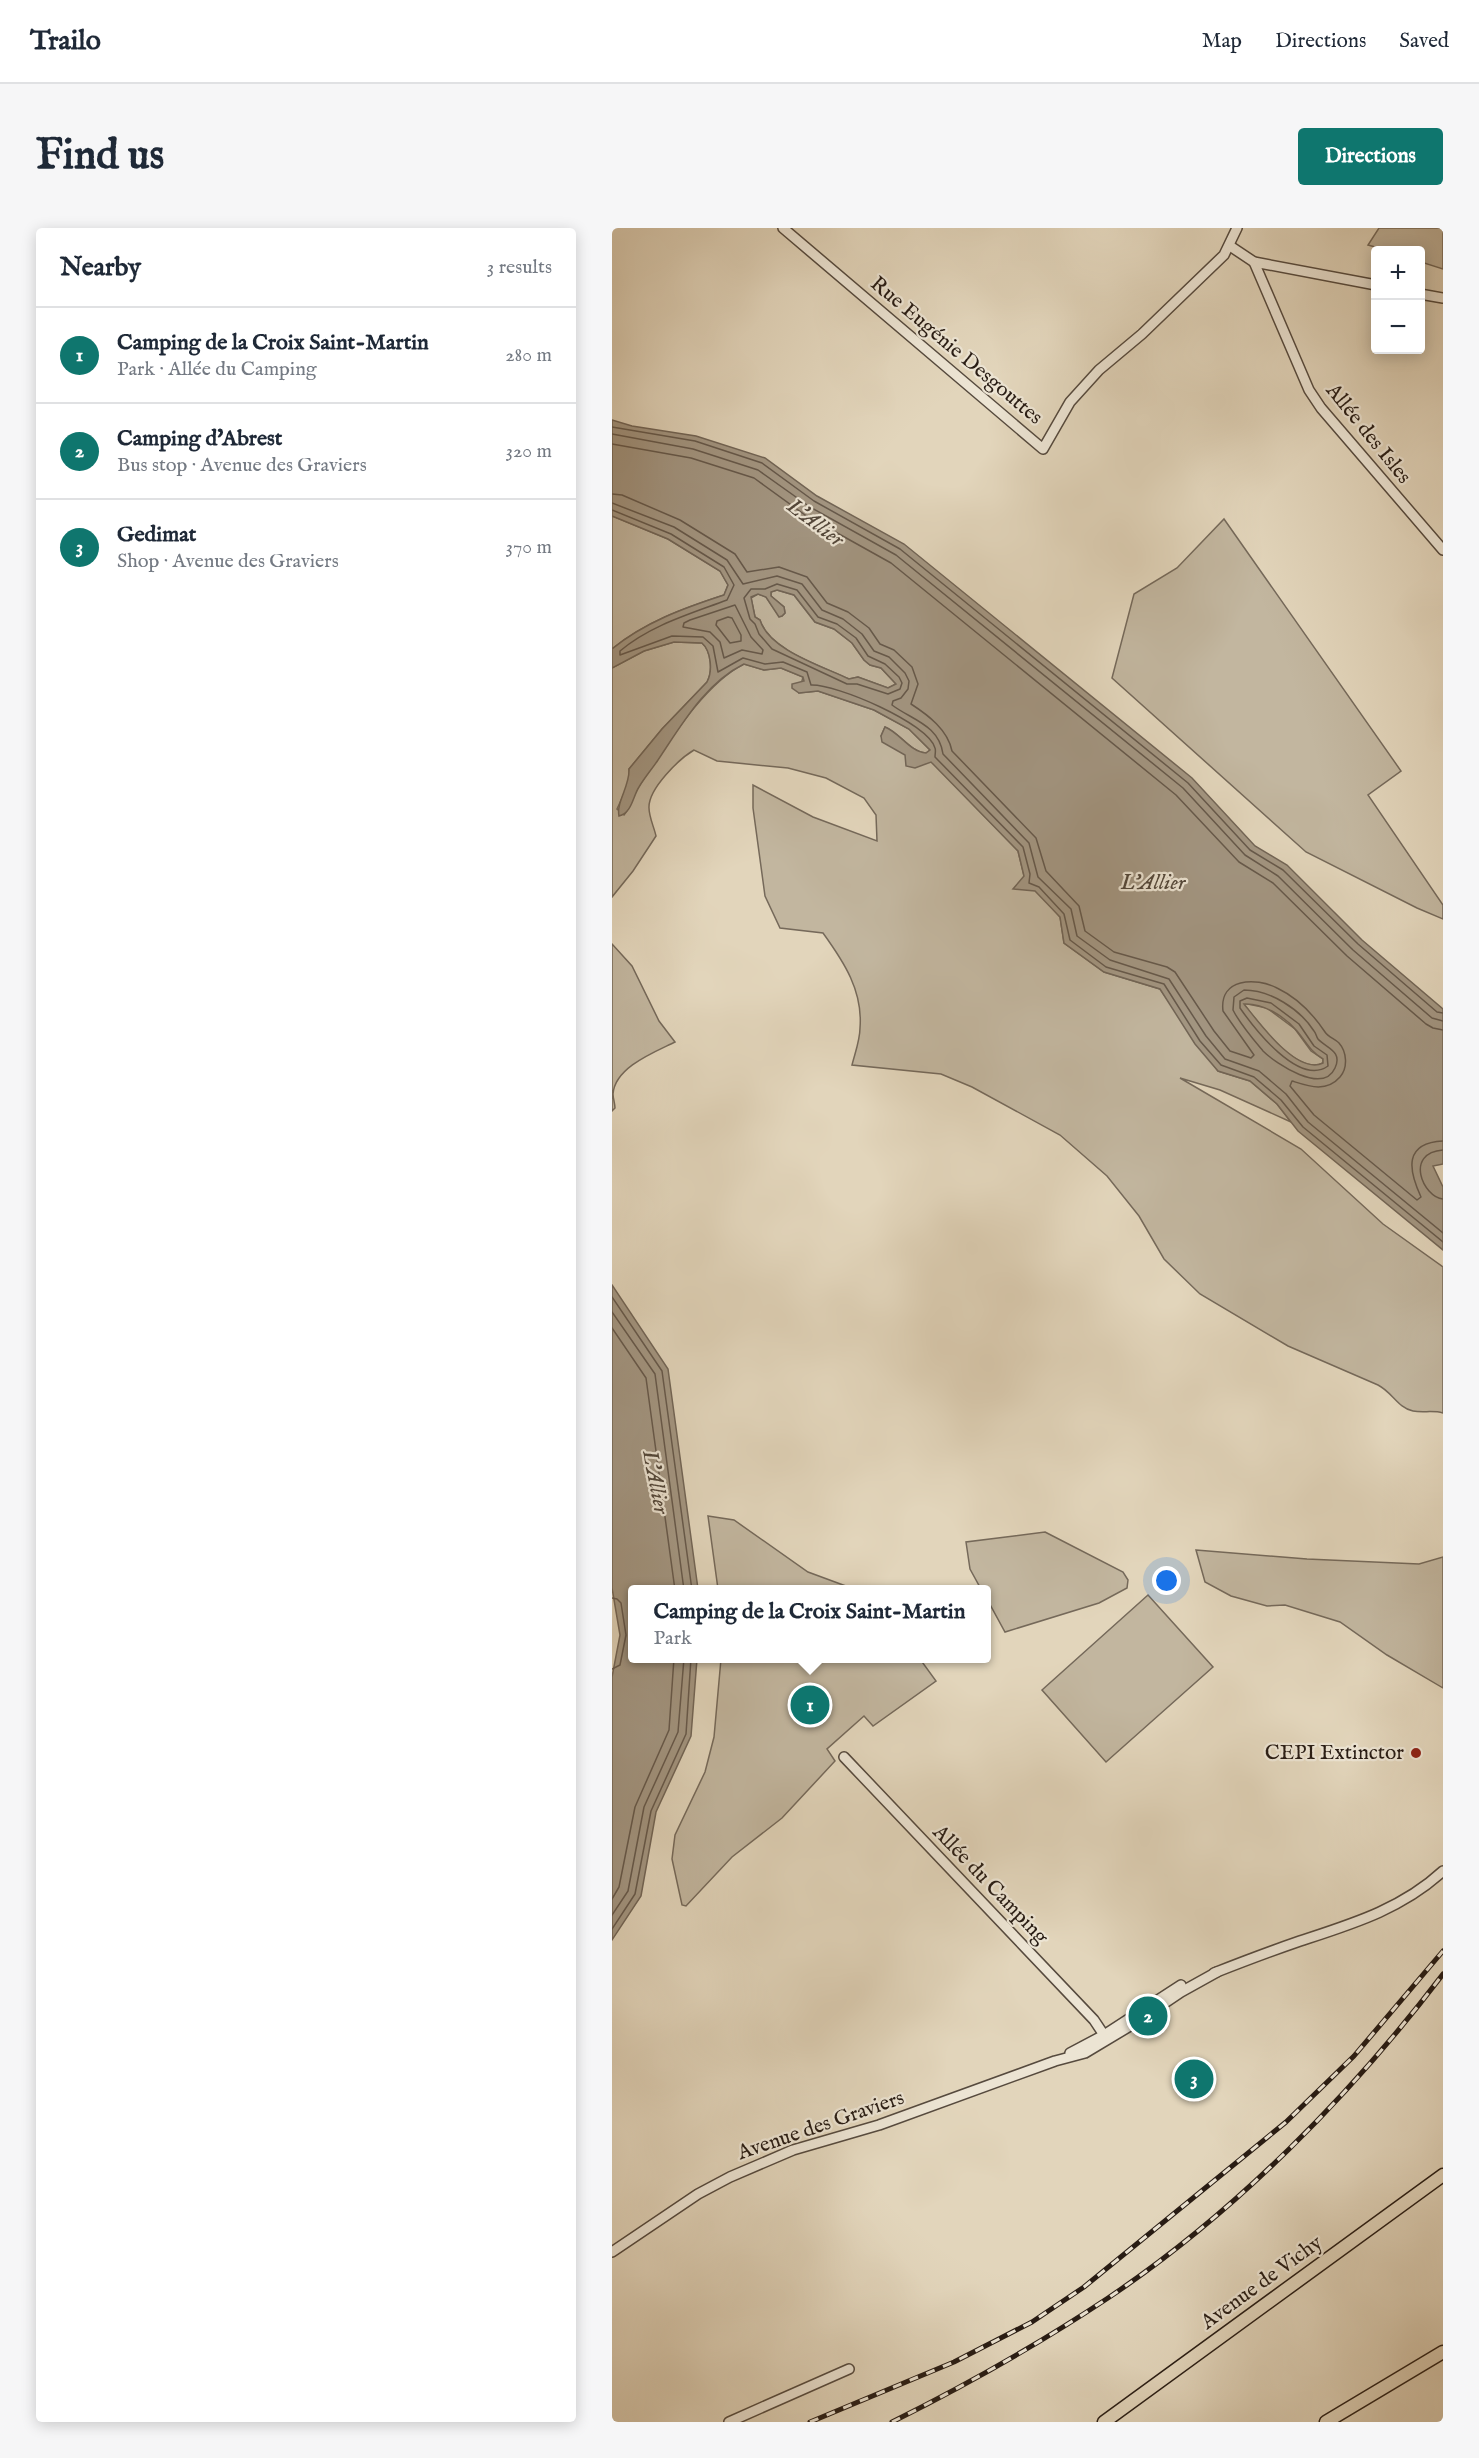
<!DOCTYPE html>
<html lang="en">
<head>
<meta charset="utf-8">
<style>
	body { margin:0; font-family:"IM FELL English",serif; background:#f6f6f7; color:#1f2937 }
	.controls { position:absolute; right:18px; top:18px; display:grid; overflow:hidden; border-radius:6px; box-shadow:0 3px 15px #0003 }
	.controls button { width:54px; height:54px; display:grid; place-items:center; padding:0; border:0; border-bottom:2px solid #e0e1e3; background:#fff; color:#1f2937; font:30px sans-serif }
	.you { position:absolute; left:555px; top:1353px; width:21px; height:21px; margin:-15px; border:4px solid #fff; border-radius:50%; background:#1a73e8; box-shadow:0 0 0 9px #1a73e833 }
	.badge { display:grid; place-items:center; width:39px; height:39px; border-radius:50%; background:#0f766e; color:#fff; font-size:20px; font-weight:700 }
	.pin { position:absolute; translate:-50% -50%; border:3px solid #fff; box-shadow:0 2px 6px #0006 }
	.popup { position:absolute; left:16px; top:1357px; width:363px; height:78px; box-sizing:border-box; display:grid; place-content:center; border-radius:6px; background:#fff; filter:drop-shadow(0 2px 4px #0005); font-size:20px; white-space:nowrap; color:#747a83 }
	.popup b { font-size:22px; color:#1f2937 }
	.popup::after { content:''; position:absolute; left:50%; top:100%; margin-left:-12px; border:12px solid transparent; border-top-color:#fff }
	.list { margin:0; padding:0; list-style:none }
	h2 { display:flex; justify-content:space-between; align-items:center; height:78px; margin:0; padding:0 24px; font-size:26px }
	h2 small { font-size:20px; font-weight:400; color:#747a83 }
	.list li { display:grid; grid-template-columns:39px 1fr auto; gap:18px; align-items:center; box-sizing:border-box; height:96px; padding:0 24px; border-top:2px solid #e0e1e3 }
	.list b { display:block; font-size:22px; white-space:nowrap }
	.list p { margin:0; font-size:20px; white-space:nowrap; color:#747a83 }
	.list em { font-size:20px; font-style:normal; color:#747a83 }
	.map { position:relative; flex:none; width:831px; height:2194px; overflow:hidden; border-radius:6px }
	header { display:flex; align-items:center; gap:36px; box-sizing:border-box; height:84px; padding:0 30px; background:#fff; border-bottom:2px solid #e0e1e3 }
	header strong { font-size:28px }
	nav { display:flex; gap:33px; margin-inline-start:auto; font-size:21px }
	.intro { display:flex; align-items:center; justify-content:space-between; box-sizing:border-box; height:144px; padding:0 36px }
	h1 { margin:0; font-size:42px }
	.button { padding:15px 27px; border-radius:6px; background:#0f766e; color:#fff; font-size:21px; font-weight:700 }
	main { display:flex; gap:36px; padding:0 36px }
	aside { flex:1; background:#fff; border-radius:6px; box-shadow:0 3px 15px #0003 }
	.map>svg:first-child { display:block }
</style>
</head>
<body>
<header>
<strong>Trailo</strong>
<nav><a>Map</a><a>Directions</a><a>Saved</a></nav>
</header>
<div class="intro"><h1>Find us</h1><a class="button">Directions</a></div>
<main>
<aside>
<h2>Nearby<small>3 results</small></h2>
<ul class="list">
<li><span class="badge">1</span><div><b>Camping de la Croix Saint-Martin</b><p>Park · Allée du Camping</p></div><em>280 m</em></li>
<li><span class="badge">2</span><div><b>Camping d'Abrest</b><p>Bus stop · Avenue des Graviers</p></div><em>320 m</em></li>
<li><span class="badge">3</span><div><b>Gedimat</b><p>Shop · Avenue des Graviers</p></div><em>370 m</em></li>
</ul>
</aside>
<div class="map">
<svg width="831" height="2194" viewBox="0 0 831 2194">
	<rect width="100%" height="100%" fill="#e2d5bb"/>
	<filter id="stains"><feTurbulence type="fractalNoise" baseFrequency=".00333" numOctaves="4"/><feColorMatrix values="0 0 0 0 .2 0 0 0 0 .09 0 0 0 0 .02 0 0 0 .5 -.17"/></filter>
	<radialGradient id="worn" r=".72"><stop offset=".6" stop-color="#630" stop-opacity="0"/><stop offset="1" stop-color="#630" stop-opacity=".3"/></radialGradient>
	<g fill="#c2b69f" stroke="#75695a" stroke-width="1.5">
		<path d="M767 0H831V41L809 34 808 22H774L756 17Z"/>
		<path d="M0 288 56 311 108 343 116 357 112 367C72 380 33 394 0 421Z"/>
		<path d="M612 291 789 543 756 567 831 677V691L805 680 694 624 500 450 522 366 565 340Z"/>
		<path d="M165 362 182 367 203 394 222 401 240 415 252 432 258 437 269 440 284 456 276 460 246 449 237 451C210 438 157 422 148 392L143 389 139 370 146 366 154 369 167 388H170L173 385 172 379 159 368V364Z"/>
		<path d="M62 414 90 415C99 423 101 443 95 454L50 501 17 541 18 553 5 581 12 587C19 578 21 567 27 558 53 520 91 456 132 436L152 442 169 440 191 449 187 465 206 463 262 482 297 501 318 522 314 525C298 524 288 505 273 499L269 508 314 535 319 533 406 623 412 648 448 689 452 715 492 744 548 761 606 843 638 853 665 876 679 894 608 862 568 850 689 921 771 996 831 1039V1185C821 1182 811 1185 801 1183 786 1180 780 1164 766 1157L676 1118 588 1066 552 1031 527 988 495 948 448 907 360 859 329 846 240 837C243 825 248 812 248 800 251 763 232 734 211 705L168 700 153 668 141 580V557L201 589 265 613 264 587 252 570 214 550 176 540 105 533 82 522C67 531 36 561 37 580 37 589 42 599 44 608L21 643 0 669V440L32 423Z"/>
		<path d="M0 716 20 738 47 793 63 814C43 824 3 839 1 866 1 870 3 876 3 880L0 883Z"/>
		<path d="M631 775 655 780 683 801 699 823 711 831V835C684 848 645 793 631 775Z"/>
		<path d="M96 1288 122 1292 196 1344 242 1361H106Z"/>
		<path d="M433 1304 511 1344 516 1352 515 1360 487 1375 393 1404 375 1371V1362L369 1361 358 1341 354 1314Z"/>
		<path d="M584 1322 695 1331 807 1336 831 1329V1460L775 1427 728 1394 673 1377 655 1378 619 1368 593 1354Z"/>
		<path d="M536 1367 601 1439 494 1534 430 1462Z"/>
		<path d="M109 1431H308L324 1453 261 1498 252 1488 215 1521 223 1533 170 1590 120 1629 74 1678 70 1677 60 1631 63 1607 93 1544 102 1509Z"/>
	</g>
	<g fill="#a39682" stroke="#726556" stroke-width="1.5" fill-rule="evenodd">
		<path d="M0 192 20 198 84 208 153 230 205 268 292 316 580 550 643 618 675 637 750 712 831 781V936L821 938 831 959V1022L686 903 665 876 638 853 606 843 583 816 548 761 492 744 452 715 448 689 423 663 401 661 412 648 406 623 319 534 303 540 294 538 293 527 270 514 269 508 273 499C288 505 298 524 314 525L318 522 297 501 262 482 206 463 187 465 180 460V456L192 453 191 449 169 440 152 442 132 436C93 455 69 498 46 532 40 541 33 549 27 559 21 568 20 585 7 588 4 574 18 558 17 541L50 501 95 454C101 443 99 423 90 415L62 414 32 423 0 440V421C33 394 72 380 112 367L116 357 108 343 56 311 0 288ZM165 362 182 367 203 394 222 401 240 415 252 432 258 437 269 440 284 456 276 460 246 449 237 451C210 438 157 422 148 392L143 389 139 369 146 366 154 369 167 389 170 388 173 385 172 379 159 368V364ZM632 776C651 775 672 788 685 803 695 815 697 822 711 831V835C685 848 646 793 632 776Z"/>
		<path d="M0 1057 56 1141 86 1361 21 1362V1430L85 1431 79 1508 44 1584 29 1668 0 1712V1449L8 1407 0 1360Z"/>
	</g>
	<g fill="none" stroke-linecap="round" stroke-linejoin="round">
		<g stroke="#66594b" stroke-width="1.5">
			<path d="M0 199 83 213 150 235 202 273 288 321 576 555 638 622 671 642 746 716 825 784 831 785"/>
			<path d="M0 206 81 221 146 242 198 279 284 327 571 560 633 627 666 648 741 722 820 790 831 793"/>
			<path d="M0 216 79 230 142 250 193 287 279 335 564 567 627 634 661 655 735 728 814 796 821 800 831 802"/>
			<path d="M0 266 10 267 68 292 123 326 135 344 167 339 195 349 215 375 236 384 257 400 268 416 282 422 300 439 306 456 299 476C316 487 336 502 340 523L424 610 434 643 467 678 473 703 502 724 555 739 563 744 602 803 618 823 639 830 642 827 611 783C607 750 644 749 665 760 684 769 701 786 713 804 716 809 723 811 727 815 735 824 736 840 728 849 714 865 696 858 680 853L678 858 702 887 805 972 809 969C796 941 792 915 831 913"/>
			<path d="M0 275 62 299 115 332 131 356 165 348 190 356 210 382 231 391 250 406 262 423 277 429 293 445 297 453 296 461 289 470 281 473 280 477C300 492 327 497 331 526L417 615 426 649 459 681 465 708 498 732 557 751 594 808 613 831 647 843 674 866 696 894 831 1005"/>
			<path d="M0 282 59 306 112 339 122 357 115 372C78 386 39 397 8 423V427L60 408 91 409 101 418 106 444 131 430 153 436 171 434 195 444 199 457C224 456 316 495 323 520 324 522 323 526 323 529L411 619 418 646 417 655 427 659 452 686 458 712 494 739 552 756 588 813 609 837 642 849 669 872 691 899 831 1014"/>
			<path d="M165 356 185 362 206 389 225 396 244 410 256 428 273 436 287 449 290 455 288 461 276 466 245 456H235L160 421 147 406 143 396 138 391 132 370 139 361H153Z"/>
			<path d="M123 377 139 409 151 422 150 426 130 422 112 430 108 414 98 404 71 399 72 395 78 392Z"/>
			<path d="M116 389 120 390 129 407V413L118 415 104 397 105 393Z"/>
			<path d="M632 762C658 762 688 781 702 803 704 805 704 808 706 811 714 820 731 823 723 840 711 867 664 836 651 823 641 811 628 796 621 782L622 769Z"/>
			<path d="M635 770 659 775 687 796 702 818 715 827 716 838C687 859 642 800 628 780V773Z"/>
			<path d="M831 922C792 925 811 969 831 971"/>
			<path d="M0 1069 50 1143 80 1362"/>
			<path d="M0 1084 43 1146 72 1362"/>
			<path d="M0 1100 34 1150 63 1362"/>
			<path d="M0 1370 5 1371 9 1375 14 1407 8 1437 0 1441"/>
			<path d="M0 1671 7 1659 23 1579 57 1502 62 1430"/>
			<path d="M0 1687 16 1663 32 1579 66 1504 72 1430"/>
			<path d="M0 1701 23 1666 39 1583 74 1506 79 1430"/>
		</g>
		<g stroke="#564a3e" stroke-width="12">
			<g id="minor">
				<path d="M171 0 431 221 458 174 487 142 530 106 612 27 625 0"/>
				<path d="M618 18 642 34 764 57"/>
				<path d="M642 34 697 162 709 180 831 322"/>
				<path d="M808 66 831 70"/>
				<path d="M232 1529 482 1792 494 1810"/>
				<path d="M602 1745C630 1734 659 1723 688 1713 740 1696 790 1681 831 1643"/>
				<path d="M458 1825 492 1807 569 1757"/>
				<path d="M0 2024 86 1966 118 1949 181 1922 267 1897 443 1833 473 1825 523 1795 569 1764 605 1744"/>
				<path d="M117 2194 237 2141"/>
			</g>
		</g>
		<g stroke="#281c14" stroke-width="15">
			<g id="major">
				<path d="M492 2194 831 1947"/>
				<path d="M714 2194 831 2124"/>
			</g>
		</g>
		<use href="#minor" stroke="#ece4d3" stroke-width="9"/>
		<use href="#major" stroke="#e2d5bb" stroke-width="12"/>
		<g stroke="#281c14" stroke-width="5">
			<g id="rail">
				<path d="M198 2194 342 2134 420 2094 472 2059 674 1894 742 1828 831 1723"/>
				<path d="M280 2194C354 2157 427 2116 496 2070 623 1985 739 1867 831 1746"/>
			</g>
		</g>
		<use href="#rail" stroke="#ece4d3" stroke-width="3" stroke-dasharray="9" stroke-linecap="butt"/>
	</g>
	<circle fill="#8f2418" stroke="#ece4d3" stroke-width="2" cx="804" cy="1525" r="6"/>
	<g text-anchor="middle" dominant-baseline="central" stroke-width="4.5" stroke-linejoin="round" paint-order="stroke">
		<g font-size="21" fill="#281c14" stroke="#ece4d3">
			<text transform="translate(344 123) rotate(40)">Rue Eugénie Desgouttes</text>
			<text transform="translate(756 206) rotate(51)">Allée des Isles</text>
			<text transform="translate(378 1657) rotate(46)">Allée du Camping</text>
			<text transform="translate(209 1898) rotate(-19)">Avenue des Graviers</text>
			<text transform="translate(650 2055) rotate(-36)">Avenue de Vichy</text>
		</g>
		<g font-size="21" fill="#281c14" stroke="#ece4d3" text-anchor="end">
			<text x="792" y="1525">CEPI Extinctor</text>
		</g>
		<g font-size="22" font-style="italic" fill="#53473a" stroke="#ece4d3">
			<text transform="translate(203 295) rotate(37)">L'Allier</text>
			<text x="541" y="655">L'Allier</text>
			<text transform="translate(43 1254) rotate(79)">L'Allier</text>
		</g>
	</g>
	<rect width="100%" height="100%" filter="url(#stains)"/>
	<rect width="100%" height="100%" fill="url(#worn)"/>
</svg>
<div class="controls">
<button>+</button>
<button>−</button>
</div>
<div class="you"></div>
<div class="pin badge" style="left:198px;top:1477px">1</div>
<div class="popup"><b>Camping de la Croix Saint-Martin</b>Park</div>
<div class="pin badge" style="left:536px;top:1788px">2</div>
<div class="pin badge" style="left:582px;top:1851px">3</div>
</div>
</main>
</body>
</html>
